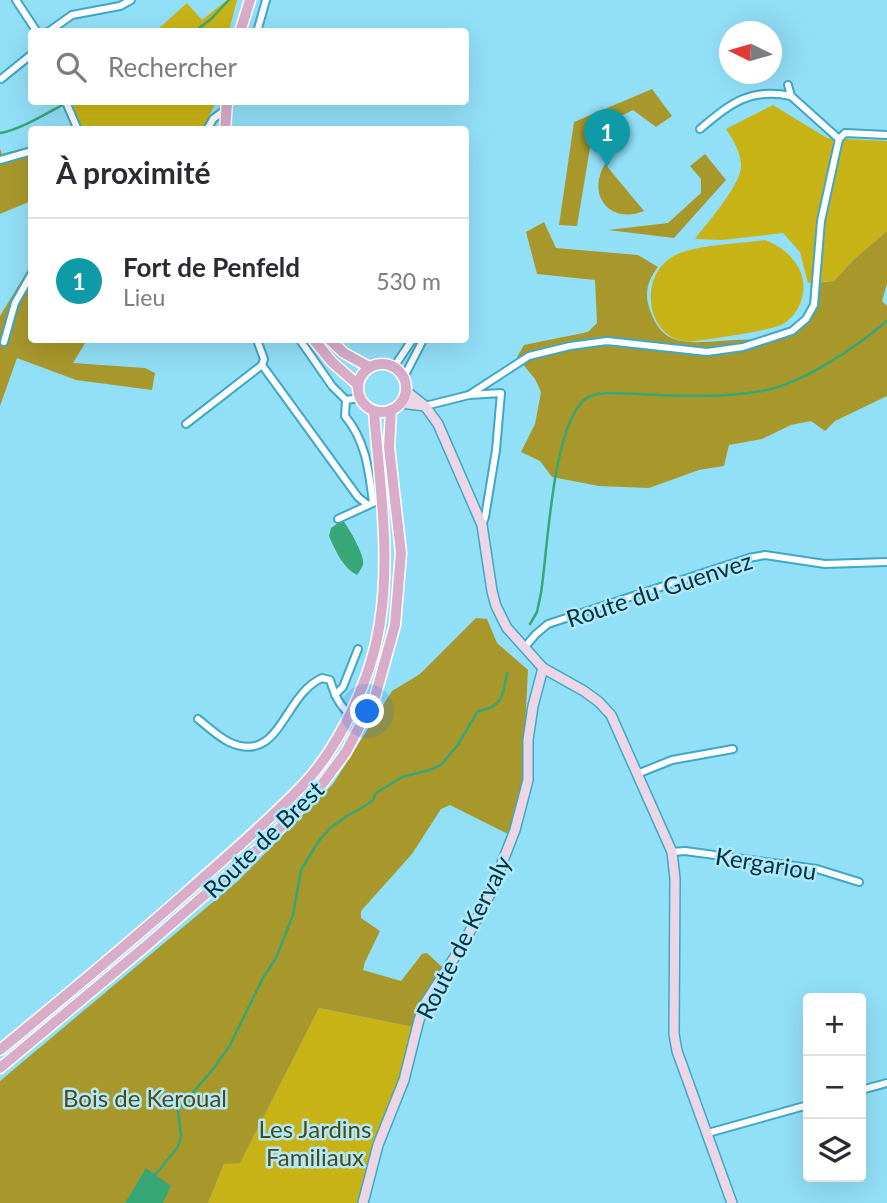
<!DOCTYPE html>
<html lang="fr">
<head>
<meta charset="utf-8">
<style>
	body { margin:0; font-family:Lato,sans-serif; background:#f7f7f7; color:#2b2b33 }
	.controls { position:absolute; right:21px; bottom:21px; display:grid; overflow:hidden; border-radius:7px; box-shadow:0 7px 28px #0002 }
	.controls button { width:63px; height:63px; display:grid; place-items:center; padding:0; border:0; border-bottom:2px solid #e1e1e2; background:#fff; color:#2b2b33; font:35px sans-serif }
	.compass { position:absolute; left:719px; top:21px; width:63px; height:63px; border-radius:50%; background:#fff; box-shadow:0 7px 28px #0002; rotate:275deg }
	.you { position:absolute; left:368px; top:712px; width:24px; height:24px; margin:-18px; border:5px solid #fff; border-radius:50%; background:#1a73e8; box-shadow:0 0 0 10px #1a73e833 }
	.badge { display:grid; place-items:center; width:46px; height:46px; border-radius:50%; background:#bb542b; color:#fff; font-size:23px; font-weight:700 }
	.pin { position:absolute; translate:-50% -58px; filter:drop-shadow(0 2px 4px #0008) }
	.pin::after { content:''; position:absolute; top:37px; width:24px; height:21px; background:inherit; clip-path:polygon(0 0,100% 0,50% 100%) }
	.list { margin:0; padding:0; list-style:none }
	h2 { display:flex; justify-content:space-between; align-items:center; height:91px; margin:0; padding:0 28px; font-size:30px }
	h2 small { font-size:23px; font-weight:400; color:#7c7c81 }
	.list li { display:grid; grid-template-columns:46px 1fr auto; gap:21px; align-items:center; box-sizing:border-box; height:126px; padding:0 28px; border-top:2px solid #e1e1e2 }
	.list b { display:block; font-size:26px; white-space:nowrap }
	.list p { margin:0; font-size:23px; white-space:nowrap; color:#7c7c81 }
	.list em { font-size:23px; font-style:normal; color:#7c7c81 }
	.icon { flex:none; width:38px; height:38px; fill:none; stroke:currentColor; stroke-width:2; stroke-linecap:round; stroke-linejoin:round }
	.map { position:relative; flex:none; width:887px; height:1203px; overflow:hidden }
	.search { position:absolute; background:#fff; box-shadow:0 7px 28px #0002; left:28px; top:28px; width:441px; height:77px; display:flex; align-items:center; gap:18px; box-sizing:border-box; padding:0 24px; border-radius:7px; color:#7c7c81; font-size:26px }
	.panel { position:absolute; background:#fff; box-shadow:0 7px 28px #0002; left:28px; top:126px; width:441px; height:217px; border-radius:7px }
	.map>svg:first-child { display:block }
</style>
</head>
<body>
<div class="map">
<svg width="887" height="1203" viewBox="0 0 887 1203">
	<rect width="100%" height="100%" fill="#92dff8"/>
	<g fill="#c8b317">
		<path d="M227 0H237L229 31H156L187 3 202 20Z"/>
		<path d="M73 102H216L202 130 86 129 77 121Z"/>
		<path d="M773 105 827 138 887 141V231L853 260 834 281 808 283 800 252 783 233 723 240 695 239C707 223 743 183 741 164 740 150 733 140 726 129Z"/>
		<path d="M765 240C792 250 813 276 799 306 795 314 789 321 781 325 763 332 717 338 696 341 646 348 633 271 680 253 699 245 742 243 765 240Z"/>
		<path d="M319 1008 413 1027 402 1073 360 1203H208L224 1164 240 1162Z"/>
	</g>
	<g fill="#a8982c">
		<path d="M652 89 672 116 656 127 633 110 593 130 577 226 559 225 574 122Z"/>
		<path d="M31 146V201L0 214V149L2 154Z"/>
		<path d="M705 154 726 180 674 238 608 230 668 223 701 193V179L690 166Z"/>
		<path d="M605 164 644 211C610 225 586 195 605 164Z"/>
		<path d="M544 222 556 248 638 255 658 267C649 278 644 292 649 307 661 347 686 343 720 341 736 340 753 339 769 339 802 329 812 316 816 283L834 281 853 260 887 231V284L882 301 887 306V396L835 421 825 431 811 421 791 425 762 439 729 445 724 466 699 470 649 488 599 486 552 477 540 461 521 452 535 424 541 392 535 379 517 357 524 345 588 332 597 323 595 280 537 274 526 232Z"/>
		<path d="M29 268 32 270V340H87L73 363 145 368 155 373 152 390 76 380 17 358 0 406V316Z"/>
		<path d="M476 618 487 619 497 643 528 670 522 791 510 835 450 805 441 809 412 854 361 911V918L380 931 365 962 363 970 401 981 422 954 427 953 442 967 423 1000 413 1027 319 1008 240 1163 224 1164 208 1203H0V1081L238 881 333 784 392 691 420 674Z"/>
	</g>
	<g fill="#37a776">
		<path d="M340 522H344C350 530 365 556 363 565 362 567 358 574 357 575 343 568 335 550 329 536L331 528Z"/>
		<path d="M146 1168 171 1186 163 1203H125Z"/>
	</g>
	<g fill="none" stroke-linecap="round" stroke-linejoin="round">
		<g stroke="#37a776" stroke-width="2.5">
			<path d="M194 32 211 19 229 0"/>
			<path d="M0 133C18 131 49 112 66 103"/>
			<path d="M530 624 537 612 541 593C548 547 552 434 582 402 588 395 597 394 607 393 659 394 710 400 762 391 804 383 855 348 887 321"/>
			<path d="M155 1175 178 1147 181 1136 178 1110 213 1069 229 1047 263 978 276 958 293 915 301 870 318 842 330 828 347 816 365 806 373 800 376 793 402 777 429 770 441 765 457 746 478 711C502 708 503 696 507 673"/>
		</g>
		<g stroke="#3ea8c6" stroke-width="10">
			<g id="street">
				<path d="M16 0 37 32"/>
				<path d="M48 32 72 15 120 6 131 0"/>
				<path d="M257 32 266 0"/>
				<path d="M1 79 32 54"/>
				<path d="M788 85 791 96 839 139"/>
				<path d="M66 102 78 130"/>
				<path d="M700 129C730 104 750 87 791 96"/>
				<path d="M207 130 213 119 225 110"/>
				<path d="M0 160 32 151"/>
				<path d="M257 340 264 359 262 365 358 497 368 505"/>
				<path d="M300 340 332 386 346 400"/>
				<path d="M4 342 15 303 32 273"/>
				<path d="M394 367 412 340"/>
				<path d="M404 377 423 340"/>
				<path d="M469 395 529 356 570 346 607 341 707 352 743 347 792 331 806 319 814 305 821 221 839 139 845 133 887 135"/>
				<path d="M346 400 360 398"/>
				<path d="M425 406 469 395 501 393 496 450 485 517 482 525"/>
				<path d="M186 424 262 365"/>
				<path d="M338 519 373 503C369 471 366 441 345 416L346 400"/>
				<path d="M524 648 536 634 548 624 749 558 765 555 825 564 887 562"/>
				<path d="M335 695 343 687 358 649"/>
				<path d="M198 719C207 726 217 736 229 742 280 766 283 695 322 678L330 680C334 693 339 706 350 714L369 711"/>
				<path d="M637 774 672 760 733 749"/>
				<path d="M672 852 685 851 817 869 859 882"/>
				<path d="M861 1090 887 1083"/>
				<path d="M708 1133 808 1105"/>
			</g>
		</g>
		<g stroke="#3ea8c6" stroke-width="12">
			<g id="secondary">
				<path d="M406 391 425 406 438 424 482 525 492 591 496 606 507 628 543 668 584 691 599 702 611 715 672 852 675 879 674 1034 677 1051 732 1203"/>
				<path d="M400 403 425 406"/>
				<path d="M363 1203 378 1145 404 1080 419 1020 426 1002 463 944 490 894 515 830 528 780V740L533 706 543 668"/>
			</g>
		</g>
		<g stroke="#fff" stroke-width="13">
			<g id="primary">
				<path d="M240 32 250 0"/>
				<path d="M225 130 227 102"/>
				<path d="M314 340 332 362 358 385"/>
				<path d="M330 340 344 353 369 367"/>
				<circle cx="382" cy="388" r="24"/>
				<path d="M0 1050C63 998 126 946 187 892 226 857 267 823 304 784 341 744 372 677 380 622 391 553 379 480 374 411"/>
				<path d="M0 1068 146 946 268 840 317 791 346 752 375 697 395 625 401 553 389 447 391 410"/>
			</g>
		</g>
		<use href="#street" stroke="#fff" stroke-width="6"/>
		<use href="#secondary" stroke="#ecd6e5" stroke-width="9"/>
		<use href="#primary" stroke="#d9adca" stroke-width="10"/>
	</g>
	<g text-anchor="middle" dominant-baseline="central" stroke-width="5" stroke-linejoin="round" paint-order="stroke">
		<g font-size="24" fill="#01313d" stroke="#b1e9fc">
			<text transform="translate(659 589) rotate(-18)">Route du Guenvez</text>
			<text transform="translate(263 839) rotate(-44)">Route de Brest</text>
			<text transform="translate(766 863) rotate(9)">Kergariou</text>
			<text transform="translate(463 937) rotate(-63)">Route de Kervaly</text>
		</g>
		<g font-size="24" fill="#514911" stroke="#b1e9fc">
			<text x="145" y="1097">Bois de Keroual</text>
			<text x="315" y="1128">Les Jardins<tspan x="315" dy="28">Familiaux</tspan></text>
		</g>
	</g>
</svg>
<div class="controls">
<button>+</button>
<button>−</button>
<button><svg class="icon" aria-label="layers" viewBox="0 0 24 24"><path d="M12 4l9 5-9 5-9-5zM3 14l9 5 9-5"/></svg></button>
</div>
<svg class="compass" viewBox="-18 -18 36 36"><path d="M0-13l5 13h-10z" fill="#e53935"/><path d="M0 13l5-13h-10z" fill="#7c7c81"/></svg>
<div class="you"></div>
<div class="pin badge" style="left:607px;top:167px;background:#0f9aa8">1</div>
<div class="search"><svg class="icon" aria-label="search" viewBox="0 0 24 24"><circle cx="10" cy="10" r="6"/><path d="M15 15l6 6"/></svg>Rechercher</div>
<section class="panel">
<h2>À proximité<small></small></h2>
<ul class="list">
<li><span class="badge" style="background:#0f9aa8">1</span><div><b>Fort de Penfeld</b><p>Lieu</p></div><em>530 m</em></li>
</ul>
</section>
</div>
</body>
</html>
